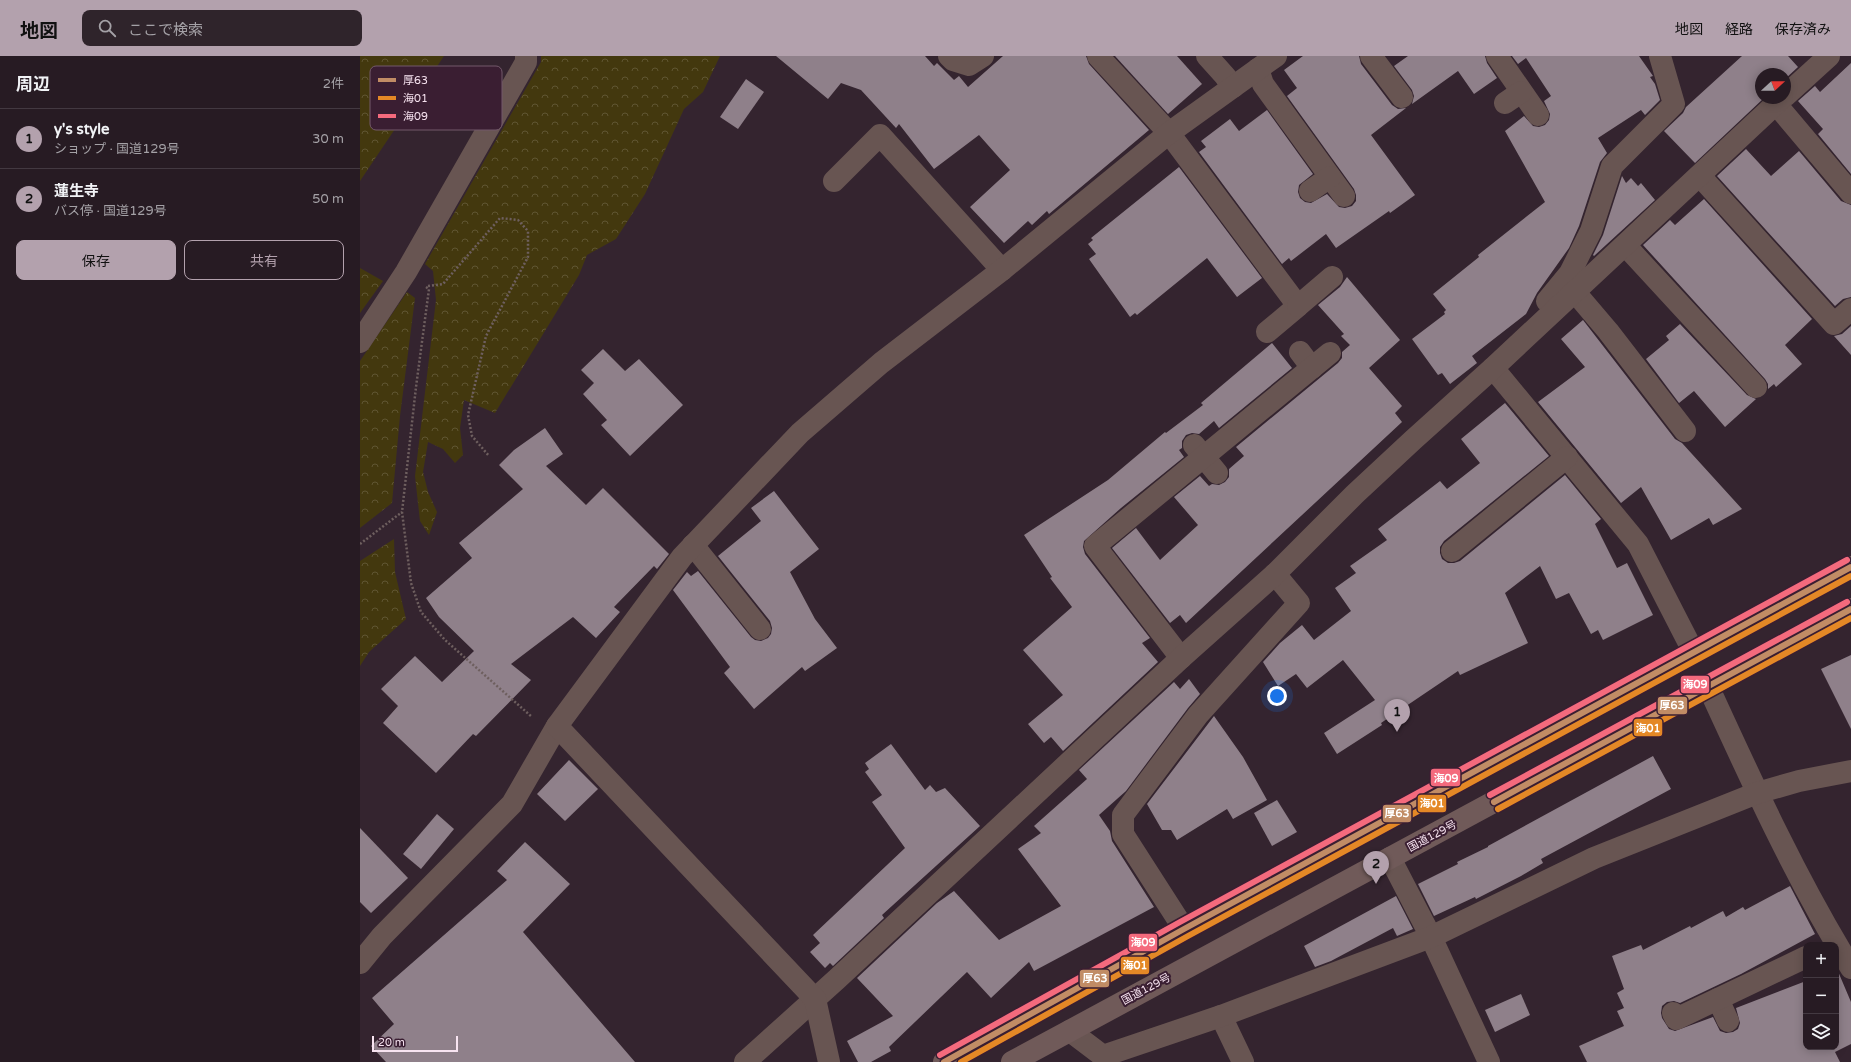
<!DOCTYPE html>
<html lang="ja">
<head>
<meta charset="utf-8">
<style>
	body { margin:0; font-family:"Varela Round","Noto Sans JP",sans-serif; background:#2f242b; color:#f1f3f6 }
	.controls { position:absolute; right:12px; bottom:12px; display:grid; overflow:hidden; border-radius:8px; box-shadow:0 2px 10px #0003 }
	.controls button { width:36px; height:36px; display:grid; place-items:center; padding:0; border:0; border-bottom:1px solid #433941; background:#271b23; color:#f1f3f6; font:20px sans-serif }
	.compass { position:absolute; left:1395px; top:12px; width:36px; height:36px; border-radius:50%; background:#271b23; box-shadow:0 2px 10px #0003; rotate:69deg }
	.scale { position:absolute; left:12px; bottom:10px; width:86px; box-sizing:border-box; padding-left:4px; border:2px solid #f8e4f1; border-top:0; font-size:11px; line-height:14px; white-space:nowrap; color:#f8e4f1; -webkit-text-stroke:3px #3a1e32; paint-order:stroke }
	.you { position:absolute; left:917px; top:640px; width:14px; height:14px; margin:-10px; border:3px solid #fff; border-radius:50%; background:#1a73e8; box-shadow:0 0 0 6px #1a73e833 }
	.badge { display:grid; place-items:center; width:26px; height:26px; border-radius:50%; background:#b3a1ad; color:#111; font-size:13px; font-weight:700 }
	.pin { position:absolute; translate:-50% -33px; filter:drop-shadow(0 1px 2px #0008) }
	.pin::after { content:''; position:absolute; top:21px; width:14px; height:12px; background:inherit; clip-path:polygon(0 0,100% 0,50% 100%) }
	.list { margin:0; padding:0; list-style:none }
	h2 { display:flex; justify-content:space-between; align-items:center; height:52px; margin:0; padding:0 16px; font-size:17px }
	h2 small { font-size:13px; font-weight:400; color:#a4a1a6 }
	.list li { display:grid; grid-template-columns:26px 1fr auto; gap:12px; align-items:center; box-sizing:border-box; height:60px; padding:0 16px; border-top:1px solid #433941 }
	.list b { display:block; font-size:15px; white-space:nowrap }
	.list p { margin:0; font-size:13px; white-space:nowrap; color:#a4a1a6 }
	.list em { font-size:13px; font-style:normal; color:#a4a1a6 }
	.actions { display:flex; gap:8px; padding:12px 16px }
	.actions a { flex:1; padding:9px 0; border:1px solid #b3a1ad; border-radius:8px; text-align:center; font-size:14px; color:#b3a1ad }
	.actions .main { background:#b3a1ad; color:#111 }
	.icon { flex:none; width:22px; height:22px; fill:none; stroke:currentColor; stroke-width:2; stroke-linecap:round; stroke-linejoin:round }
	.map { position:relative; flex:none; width:1491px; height:1006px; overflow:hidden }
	header { display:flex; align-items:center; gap:24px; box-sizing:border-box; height:56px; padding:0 20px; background:#b3a1ad; color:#111 }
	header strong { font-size:19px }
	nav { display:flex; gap:22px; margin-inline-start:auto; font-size:14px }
	.search { width:280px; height:36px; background:#2f242b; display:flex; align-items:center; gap:10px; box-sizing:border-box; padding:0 14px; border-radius:8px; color:#a4a1a6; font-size:15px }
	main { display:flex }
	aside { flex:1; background:#271b23 }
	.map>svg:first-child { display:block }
</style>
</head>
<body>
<header>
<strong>地図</strong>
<div class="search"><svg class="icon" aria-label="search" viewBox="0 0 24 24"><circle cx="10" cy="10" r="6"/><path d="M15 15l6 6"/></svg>ここで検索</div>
<nav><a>地図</a><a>経路</a><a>保存済み</a></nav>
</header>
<main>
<aside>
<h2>周辺<small>2件</small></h2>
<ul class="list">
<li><span class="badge">1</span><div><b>y's style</b><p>ショップ · 国道129号</p></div><em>30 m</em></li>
<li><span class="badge">2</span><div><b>蓮生寺</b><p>バス停 · 国道129号</p></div><em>50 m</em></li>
</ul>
<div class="actions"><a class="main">保存</a><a>共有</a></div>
</aside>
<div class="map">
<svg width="1491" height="1006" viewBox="0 0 1491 1006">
	<defs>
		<pattern id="forest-crowns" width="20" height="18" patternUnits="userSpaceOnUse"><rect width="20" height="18" fill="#43380e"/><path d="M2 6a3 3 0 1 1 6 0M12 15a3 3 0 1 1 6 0" fill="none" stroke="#5f5532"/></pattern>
	</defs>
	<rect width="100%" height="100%" fill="#34242f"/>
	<g fill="url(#forest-crowns)">
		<path d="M0 0H84L0 125Z"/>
		<path d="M181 0H360L343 36 324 53 285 138 256 183 227 199 219 219 135 357 104 344 100 372 103 399 95 407 83 393 68 386 63 416 68 436 77 456 69 479 60 465 55 420 76 244 73 215 65 208 181 6Z"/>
		<path d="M0 212 23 225 0 257Z"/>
		<path d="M47 236 55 242 40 360 32 447 0 472V305Z"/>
		<path d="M34 483 35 516 46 563 9 596 0 610V505Z"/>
	</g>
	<g fill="#8f808a">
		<path d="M416 0H565L574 10 577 7 594 24 599 20 608 31 643 0H726L729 8 789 74 689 158 687 155 672 169 668 165 644 187 610 151 650 114 619 79 574 113 539 68 536 72 501 34 481 27 468 43Z"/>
		<path d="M755 0H817L842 28 808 58Z"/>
		<path d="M943 0H999L1001 8 1032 49 1038 53 1046 52 1011 79 1055 139 1030 157 1029 155 976 192 966 178 931 205 929 202 922 208 839 96 846 91 841 85 870 63 879 75 907 54 953 118 939 129 938 136 940 142 945 146 951 147 967 138 979 151 985 152 992 150 996 145V139L994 133 927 40 937 32 924 14Z"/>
		<path d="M1048 0H1125L1127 7 1137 22 1114 38 1098 15 1052 48 1054 40 1052 34 1034 10Z"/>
		<path d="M1152 0H1279L1293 20 1290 21 1295 28 1300 44 1285 59 1281 54 1238 82 1247 97 1240 106 1219 170 1209 192 1177 237 1166 258 1112 300 1117 307 1090 328 1082 317 1078 319 1052 283 1085 258 1084 256 1086 254 1073 238 1119 201 1118 199 1185 146 1145 75 1164 60 1173 70 1179 71 1185 69 1189 64 1190 58 1184 45 1191 40 1166 2 1158 8Z"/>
		<path d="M1382 0H1428L1438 11 1425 23V18H1401V42H1404L1335 107 1304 75 1323 57 1326 51Z"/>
		<path d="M1491 7V118L1458 78 1463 73 1438 45 1455 30 1460 36Z"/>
		<path d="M386 23 404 36 378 73 360 61Z"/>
		<path d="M1386 93 1411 120 1439 95 1481 145 1491 149V241L1483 243 1475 250 1357 120Z"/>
		<path d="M819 111 902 222 877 241 847 202 777 259 775 257 770 261 729 203 736 198 728 188 733 184 731 182Z"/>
		<path d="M1262 120 1266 127 1271 122 1278 130 1281 127 1295 144 1234 200 1233 199 1243 179Z"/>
		<path d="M1344 143 1452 263 1425 289 1442 308 1416 331 1414 328 1408 333V328L1405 323 1283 189 1310 164 1315 169Z"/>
		<path d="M987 221 1040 284 1009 312 1042 350 1035 357 1042 366 826 567 820 559 810 567 752 492 776 472 800 504 838 469 814 441 840 420 849 430 852 428 859 429 865 426 869 421V413L884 400 876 391 978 307 982 302V296L990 289 981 280 984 278 958 249 980 231Z"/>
		<path d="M1223 264 1315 383 1322 387 1382 453 1353 469 1349 462 1311 484 1281 431 1261 447 1178 346 1225 311 1201 283Z"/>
		<path d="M1320 268 1387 339 1396 343 1365 371 1334 335 1319 347 1286 303 1309 284 1306 280Z"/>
		<path d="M1491 270V299L1474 280 1482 278Z"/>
		<path d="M912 287 932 312 859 372 854 365 839 378 832 377 826 379 822 385V392L819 394 824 401 761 452 724 485 723 491 725 498 790 582 782 587 798 606 703 695 691 681 684 687 668 668 703 639 663 594 712 551 690 522 692 521 664 479 748 424 805 376 806 377 843 349 841 347Z"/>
		<path d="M243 293 265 315 279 303 323 349 270 400 241 369 247 364 223 338 234 327 221 314Z"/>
		<path d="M1145 347 1189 400 1084 485 1080 491V497L1082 503 1088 507H1094L1100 505 1205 419 1241 463 1235 468 1257 512 1267 507 1293 559 1243 584 1238 574 1231 578 1209 537 1196 543 1180 510 1145 537 1168 587 1100 619 1098 615 1021 667 1022 669 977 698 964 677 1015 644 983 604 947 632 936 618 918 630 903 606 920 587 942 569 954 584 991 555 975 532 996 517 990 510 1027 484 1018 473 1080 425 1087 433 1120 407 1101 383Z"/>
		<path d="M185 372 203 398 186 410 226 449 243 432 309 498 297 513 294 510 254 551 260 556 236 582 213 561 151 608 171 624 116 680 113 678 76 717 23 667 38 650 21 633 55 600 82 626 114 595 79 561 66 542 112 502 99 487 163 433 139 409 154 394Z"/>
		<path d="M414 435 459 493 430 516 455 563 477 592 445 615 442 611 394 653 364 617 370 611 313 534 327 516 331 520 338 515 391 581 395 584 401 585 408 582 411 578 412 572 410 565 358 500 401 465 391 452Z"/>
		<path d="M1491 599V673L1461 613Z"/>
		<path d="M829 623 840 638 828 652 766 735 739 759 750 775 752 785 794 851 674 915 669 906 631 942 607 916 529 991 531 995 511 1006H498L487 985 533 960 497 922 577 847 594 835 639 884 701 850 658 793 681 777 674 770 727 723 719 714 814 626 820 633Z"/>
		<path d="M854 660 883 701 907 744 873 763 867 753 817 784 811 774H802L787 748Z"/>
		<path d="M531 688 565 734 570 729 576 736 585 732 620 770 522 859 524 862 473 910 470 907 465 912 450 896 460 887 453 879 545 792 512 746 522 739 505 716 509 713 505 707Z"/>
		<path d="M1293 700 1311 733 1181 803 1183 807 1161 820 1116 843 1115 841 1074 860 1058 828 1098 808 1097 806 1128 791V790Z"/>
		<path d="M209 704 238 733 205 765 177 738Z"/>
		<path d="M917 744 937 776 912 790 894 757Z"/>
		<path d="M77 758 94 773 61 813 43 798Z"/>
		<path d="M0 772 48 822 11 857 0 846Z"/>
		<path d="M165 786 210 828 163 876 275 1006H26L11 990 34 968 12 942 147 824 137 815Z"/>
		<path d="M1430 830 1455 878 1381 918 1320 947 1314 945 1307 946 1302 950 1301 957 1302 962 1309 973 1315 975 1353 961 1360 975 1366 977 1373 976 1378 973 1380 967 1376 952 1446 925V991H1476L1477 913 1491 946V988L1475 996 1480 1006H1227L1219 990 1264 970 1257 955 1264 952 1257 937 1264 933 1252 900 1281 889 1283 894 1330 870 1331 872 1363 855 1366 861 1383 851 1385 854Z"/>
		<path d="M1036 840 1053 873 1037 880 1033 872 971 905 955 911 944 890Z"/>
		<path d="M1161 938 1170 959 1135 976 1125 954Z"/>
	</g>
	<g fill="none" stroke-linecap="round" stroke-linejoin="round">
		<g stroke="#6e5f5f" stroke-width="2.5" stroke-dasharray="2 2" stroke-linecap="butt">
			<path d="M68 230 83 228 140 162 158 164 168 175V201L126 280 108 359 112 380 129 400"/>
			<path d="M66 231 69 233 56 331 42 456 51 527 61 556 85 584 172 661"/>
			<path d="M0 488 42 456"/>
		</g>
		<g stroke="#685552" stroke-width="22">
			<path d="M589 0 593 4 609 9 623 0"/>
			<path d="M738 0 809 77 938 250 907 276"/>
			<path d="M847 0 865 20 873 31"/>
			<path d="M1011 0 1042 41"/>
			<path d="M1137 0 1178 59"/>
			<path d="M898 13 903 28 984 140"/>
			<path d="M1425 40 1469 0"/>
			<path d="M1145 47 1161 36"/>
			<path d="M1416 48 1491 137"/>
			<path d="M1340 120 1474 268 1491 253"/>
			<path d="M474 125 520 79 642 214"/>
			<path d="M950 135 970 121"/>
			<path d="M1265 189 1396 331"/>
			<path d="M1214 235 1248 275 1325 375"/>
			<path d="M1187 245 1210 217 1231 175 1252 110 1314 48 1300 0"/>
			<path d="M938 250 972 221"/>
			<path d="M0 286 46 216 166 6V0"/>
			<path d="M940 296 952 312"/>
			<path d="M1133 312 1278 488 1334 597"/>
			<path d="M834 389 857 417"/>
			<path d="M333 489 400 573"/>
			<path d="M1092 495 1207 401"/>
			<path d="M821 602 735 490 970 297"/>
			<path d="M1348 630C1392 726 1436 823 1491 912"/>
			<path d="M1030 802 1071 881 1129 1006"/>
			<path d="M824 873 763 778V759L838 659 939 547 915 518"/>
			<path d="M0 907 22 880 152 748 197 670"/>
			<path d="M1358 943 1368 965"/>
			<path d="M1313 957 1316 963 1446 901"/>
			<path d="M861 960 883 1006"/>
			<path d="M710 975 743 1000 861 960 1071 881 1234 802 1397 737 1439 725 1491 715"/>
			<path d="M385 1006 477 923 821 602 915 518 995 438 1053 384 1133 312 1422 42"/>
			<path d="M469 1006 455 943 197 670 322 501 440 377 521 307 642 214 809 77 916 0"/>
		</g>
		<g stroke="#705a59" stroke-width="22">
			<path d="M584 1006 824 873 1491 511"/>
			<path d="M652 1006 1491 553"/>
		</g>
		<g stroke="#3a1e32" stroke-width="9">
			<g id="bus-1">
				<path d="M1134 746 1491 553"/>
				<path d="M584 1006 824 873 1491 511"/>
			</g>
		</g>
		<g stroke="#3a1e32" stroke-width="9">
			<g id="bus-2">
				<path d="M1138 753 1491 562"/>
				<path d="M601 1006 828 880 1491 520"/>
			</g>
		</g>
		<g stroke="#3a1e32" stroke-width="9">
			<g id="bus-3">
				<path d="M1130 739 1487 546"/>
				<path d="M580 999 820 866 1487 504"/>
			</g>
		</g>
		<use href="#bus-1" stroke="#c18c65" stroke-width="6"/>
		<use href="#bus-2" stroke="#e48826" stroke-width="6"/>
		<use href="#bus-3" stroke="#f46a7d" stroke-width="6"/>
	</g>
	<g text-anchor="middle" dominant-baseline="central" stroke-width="4" stroke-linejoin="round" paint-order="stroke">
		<g font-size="11" fill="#f8e4f1" stroke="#3a1e32">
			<text transform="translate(1072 780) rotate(-28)">国道129号</text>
			<text transform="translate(786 933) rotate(-28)">国道129号</text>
		</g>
	</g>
	<rect x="10" y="10" width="132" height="64" rx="6" fill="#3a1e32" stroke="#73596b" stroke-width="1"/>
	<rect x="18" y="22" width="18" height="4" fill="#c18c65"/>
	<rect x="18" y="40" width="18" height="4" fill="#e48826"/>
	<rect x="18" y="58" width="18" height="4" fill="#f46a7d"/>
	<g font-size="11" fill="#f8e4f1">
		<text x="43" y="28">厚63</text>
		<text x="43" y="46">海01</text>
		<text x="43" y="64">海09</text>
	</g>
	<g stroke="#3a1e32" stroke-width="1.5">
		<rect x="1320" y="619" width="30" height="19" rx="4" fill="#f46a7d"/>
		<rect x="1297" y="640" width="31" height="19" rx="4" fill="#c18c65"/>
		<rect x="1273" y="662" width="30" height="19" rx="4" fill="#e48826"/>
		<rect x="1070" y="712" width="31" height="19" rx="4" fill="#f46a7d"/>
		<rect x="1057" y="738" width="30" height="19" rx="4" fill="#e48826"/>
		<rect x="1022" y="748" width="30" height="19" rx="4" fill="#c18c65"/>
		<rect x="768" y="877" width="30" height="19" rx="4" fill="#f46a7d"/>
		<rect x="760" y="900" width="30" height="19" rx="4" fill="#e48826"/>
		<rect x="719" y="913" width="31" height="19" rx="4" fill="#c18c65"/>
	</g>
	<g font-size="11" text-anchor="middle" font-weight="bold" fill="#fff">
		<text x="1335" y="632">海09</text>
		<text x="1312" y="653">厚63</text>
		<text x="1288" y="676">海01</text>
		<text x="1086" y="726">海09</text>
		<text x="1072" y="751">海01</text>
		<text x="1037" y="761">厚63</text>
		<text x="783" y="890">海09</text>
		<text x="775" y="913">海01</text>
		<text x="735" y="926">厚63</text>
	</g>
</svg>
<div class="controls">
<button>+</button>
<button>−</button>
<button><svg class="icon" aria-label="layers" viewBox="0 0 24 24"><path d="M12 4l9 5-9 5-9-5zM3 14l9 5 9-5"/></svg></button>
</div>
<svg class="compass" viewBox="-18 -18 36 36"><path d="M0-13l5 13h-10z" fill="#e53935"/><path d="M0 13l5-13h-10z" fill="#a4a1a6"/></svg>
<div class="scale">20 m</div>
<div class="you"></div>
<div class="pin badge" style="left:1037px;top:676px">1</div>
<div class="pin badge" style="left:1016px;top:828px">2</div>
</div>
</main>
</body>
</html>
